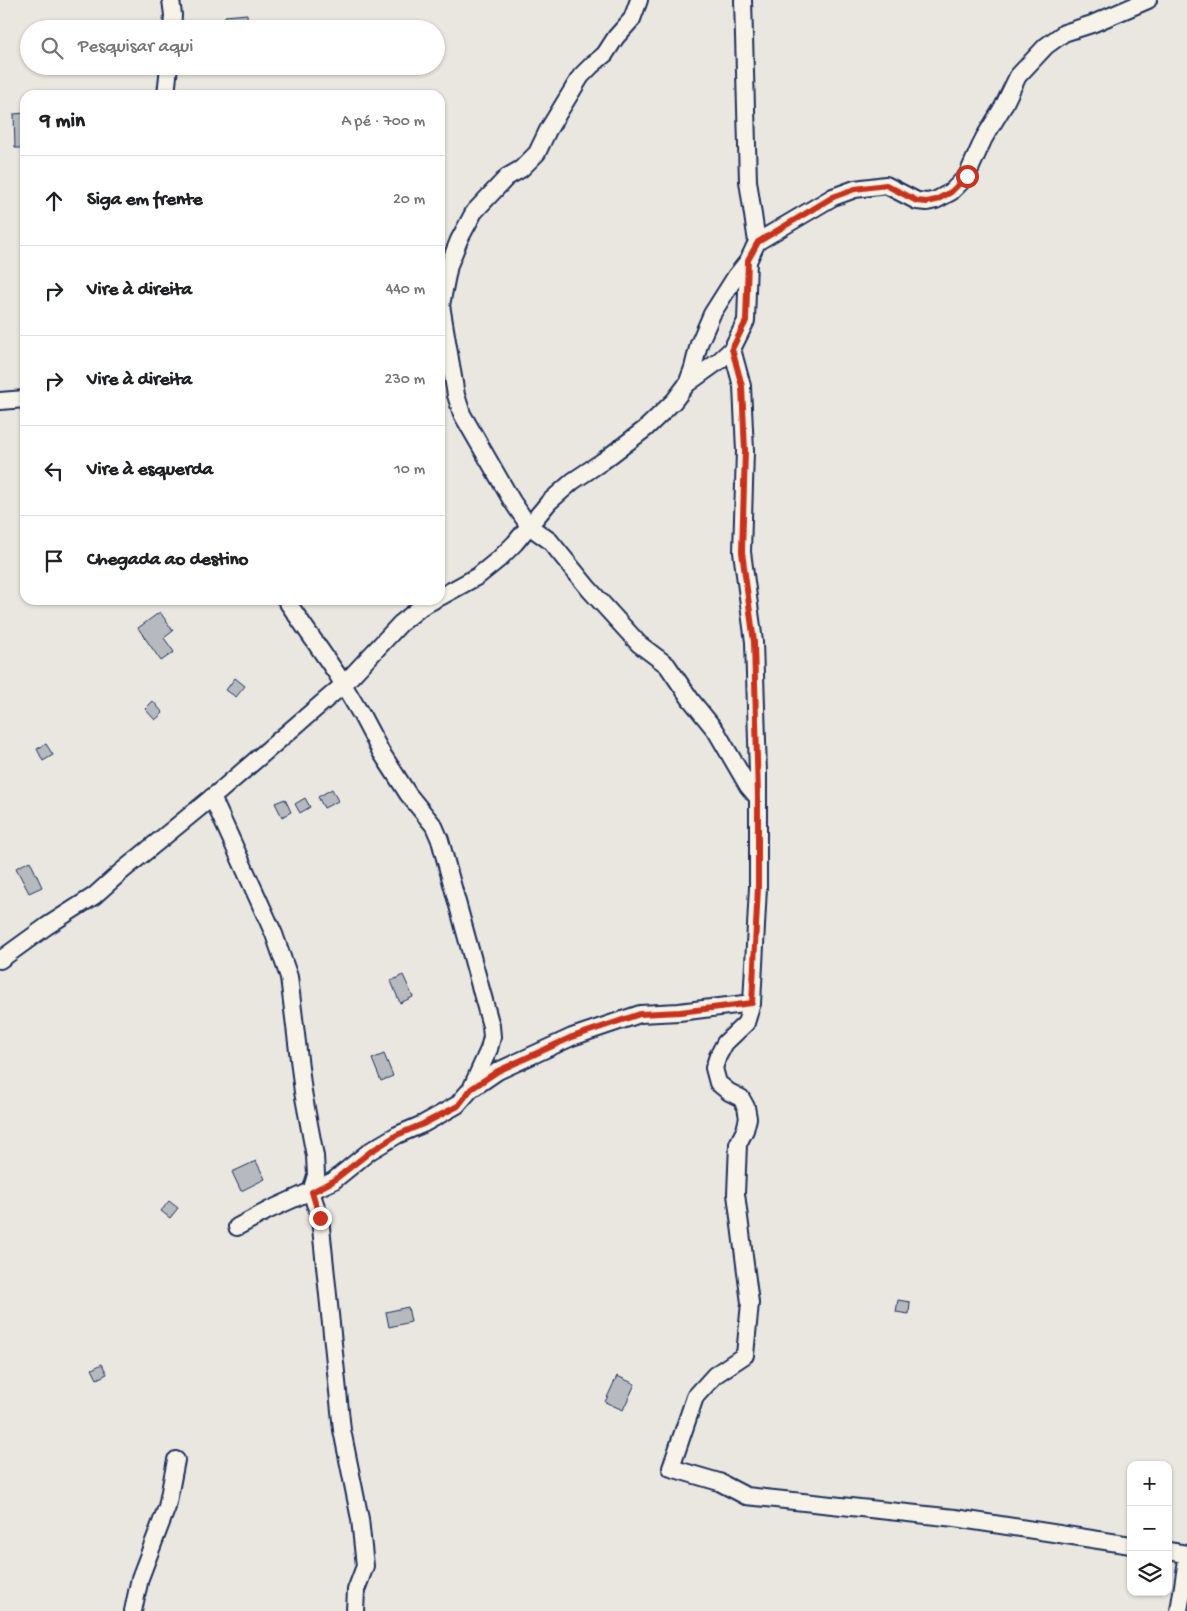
<!DOCTYPE html>
<html lang="pt">
<head>
<meta charset="utf-8">
<style>
	body { margin:0; font-family:"Gochi Hand",sans-serif; background:#f6f6f6; color:#202124 }
	.controls { position:absolute; right:15px; bottom:15px; display:grid; overflow:hidden; border-radius:10px; box-shadow:0 1px 4px #0004 }
	.controls button { width:45px; height:45px; display:grid; place-items:center; padding:0; border:0; border-bottom:1px solid #e0e0e0; background:#fff; color:#202124; font:25px sans-serif }
	.stop { position:absolute; width:15px; height:15px; margin:-11px; border:4px solid #c8321e; border-radius:50%; background:#fff }
	.stop.end { background:#c8321e; border-color:#fff; box-shadow:0 1px 5px #0008 }
	.list { margin:0; padding:0; list-style:none }
	h2 { display:flex; justify-content:space-between; align-items:center; height:65px; margin:0; padding:0 20px; font-size:21px }
	h2 small { font-size:16px; font-weight:400; color:#757577 }
	.list li { display:grid; grid-template-columns:32px 1fr auto; gap:15px; align-items:center; box-sizing:border-box; height:90px; padding:0 20px; border-top:1px solid #e0e0e0 }
	.list b { display:block; font-size:19px; white-space:nowrap }
	.list em { font-size:16px; font-style:normal; color:#757577 }
	.icon { flex:none; width:28px; height:28px; fill:none; stroke:currentColor; stroke-width:2; stroke-linecap:round; stroke-linejoin:round }
	.map { position:relative; flex:none; width:1187px; height:1611px; overflow:hidden }
	.search { position:absolute; background:#fff; box-shadow:0 1px 4px #0004; left:20px; top:20px; width:425px; height:55px; display:flex; align-items:center; gap:12px; box-sizing:border-box; padding:0 18px; border-radius:28px; color:#757577; font-size:19px }
	.panel { position:absolute; background:#fff; box-shadow:0 1px 4px #0004; left:20px; top:90px; width:425px; height:515px; border-radius:15px }
	.map>svg:first-child { display:block }
</style>
</head>
<body>
<div class="map">
<svg width="1187" height="1611" viewBox="0 0 1187 1611">
	<rect width="100%" height="100%" fill="#eae7e0"/>
	<filter id="ink" filterUnits="userSpaceOnUse"><feTurbulence type="fractalNoise" baseFrequency=".02" numOctaves="2"/><feDisplacementMap in="SourceGraphic" scale="10" xChannelSelector="R" yChannelSelector="G"/><feConvolveMatrix kernelMatrix="1 2 1 2 8 2 1 2 1" color-interpolation-filters="sRGB"/></filter>
	<g filter="url(#ink)">
		<g fill="#b6babf" stroke="#1b2f5e">
			<path d="M247 14 248 29H226L225 16Z"/>
			<path d="M25 113V148H15L14 114Z"/>
			<path d="M160 612 173 631 164 638 174 652 161 661 138 628Z"/>
			<path d="M235 678 245 686 236 697 226 690Z"/>
			<path d="M153 701 163 713 155 720 145 709Z"/>
			<path d="M46 744 53 755 43 761 37 749Z"/>
			<path d="M332 789 338 801 324 808 318 797Z"/>
			<path d="M305 798 310 807 300 813 295 804Z"/>
			<path d="M285 799 291 812 282 817 275 803Z"/>
			<path d="M30 861 42 887 29 893 16 868Z"/>
			<path d="M403 975 413 997 400 1003 391 981Z"/>
			<path d="M384 1054 393 1076 381 1081 372 1059Z"/>
			<path d="M256 1161 265 1179 241 1191 232 1172Z"/>
			<path d="M169 1201 178 1208 170 1218 161 1211Z"/>
			<path d="M898 1300 910 1302 909 1314 896 1312Z"/>
			<path d="M408 1307 411 1322 389 1327 386 1312Z"/>
			<path d="M102 1364 107 1374 97 1379 92 1369Z"/>
			<path d="M617 1376 635 1384 623 1410 605 1402Z"/>
		</g>
		<g fill="none" stroke-linecap="round" stroke-linejoin="round">
			<g stroke="#1b2f5e" stroke-width="20">
				<g id="minor">
					<path d="M171 0 173 15 172 29"/>
					<path d="M639 0 632 19 616 37 605 54 591 66 581 76 548 130 537 153 521 169 507 177 474 212 459 240 449 265 441 305 456 395 462 414 512 501 529 526 550 541 589 589 639 644 667 665 691 700 716 731 748 786 758 798"/>
					<path d="M743 0 748 181 757 242"/>
					<path d="M166 95 169 66"/>
					<path d="M732 349 742 386 745 451 742 552 754 642 758 773V887L752 1003 746 1023 725 1043 718 1056 714 1068 718 1083 729 1092 741 1098 746 1107 748 1118 745 1130 738 1144 736 1194 750 1303 745 1355 715 1375 695 1397 671 1468 719 1482 746 1496 955 1518 1131 1545"/>
					<path d="M687 384 693 368 699 344 712 314 736 276 748 261 757 242 833 197 855 189 886 185 917 201 927 202 936 200 951 192 967 176 984 138 1003 107 1018 76 1046 46 1064 33 1092 24 1148 0"/>
					<path d="M0 401 25 399"/>
					<path d="M440 597 478 576 499 559 515 543 549 502 573 481 603 461 645 429 674 401 687 384 719 361 732 349 746 321 748 261"/>
					<path d="M212 797 274 934 289 977 303 1092 315 1156 316 1175 311 1192 320 1218 342 1430 360 1519 365 1566 356 1590 355 1611"/>
					<path d="M0 960 47 926 94 896 122 871 221 790 343 685 400 624 421 607 434 600"/>
					<path d="M473 1088 498 1071 572 1037 640 1014 679 1012 752 1003"/>
					<path d="M237 1227 269 1210 333 1181 370 1151 397 1135 423 1124 457 1105 471 1089 489 1049 492 1037 491 1026 440 840 434 826 408 794 381 752 362 716 337 674 286 600"/>
					<path d="M1168 1551 1187 1554"/>
					<path d="M133 1611 140 1578 167 1507 176 1460"/>
					<path d="M1179 1611 1187 1560"/>
				</g>
			</g>
			<use href="#minor" stroke="#f7f3e8" stroke-width="16"/>
		</g>
	</g>
	<g fill="none" stroke-linecap="round" stroke-linejoin="round" filter="url(#ink)">
		<path stroke="#c8321e" stroke-width="6" d="M320 1218 312 1192 333 1181 370 1152 397 1135 423 1124 458 1106 471 1089 498 1071 572 1037 640 1014 680 1012 752 1003 758 887V798L754 642 742 552 745 451 742 386 732 349 746 321 748 260 758 242 833 197 855 189 886 185 917 201 927 202 936 200 951 192 967 176"/>
	</g>
</svg>
<div class="controls">
<button>+</button>
<button>−</button>
<button><svg class="icon" aria-label="layers" viewBox="0 0 24 24"><path d="M12 4l9 5-9 5-9-5zM3 14l9 5 9-5"/></svg></button>
</div>
<div class="stop" style="left:967px;top:176px"></div>
<div class="stop end" style="left:320px;top:1218px"></div>
<div class="search"><svg class="icon" aria-label="search" viewBox="0 0 24 24"><circle cx="10" cy="10" r="6"/><path d="M15 15l6 6"/></svg>Pesquisar aqui</div>
<section class="panel">
<h2>9 min<small>A pé · 700 m</small></h2>
<ul class="list">
<li><svg class="icon" aria-label="ahead" viewBox="0 0 24 24"><path d="M12 20V5M6 11l6-6 6 6"/></svg><div><b>Siga em frente</b></div><em>20 m</em></li>
<li><svg class="icon" aria-label="right" viewBox="0 0 24 24"><path d="M7 20v-9h11M14 6l5 5-5 5"/></svg><div><b>Vire à direita</b></div><em>440 m</em></li>
<li><svg class="icon" aria-label="right" viewBox="0 0 24 24"><path d="M7 20v-9h11M14 6l5 5-5 5"/></svg><div><b>Vire à direita</b></div><em>230 m</em></li>
<li><svg class="icon" aria-label="left" viewBox="0 0 24 24"><path d="M17 20v-9H6M10 6l-5 5 5 5"/></svg><div><b>Vire à esquerda</b></div><em>10 m</em></li>
<li><svg class="icon" aria-label="arrive" viewBox="0 0 24 24"><path d="M6 21V4h12l-3 4 3 4H6"/></svg><div><b>Chegada ao destino</b></div></li>
</ul>
</section>
</div>
</body>
</html>
